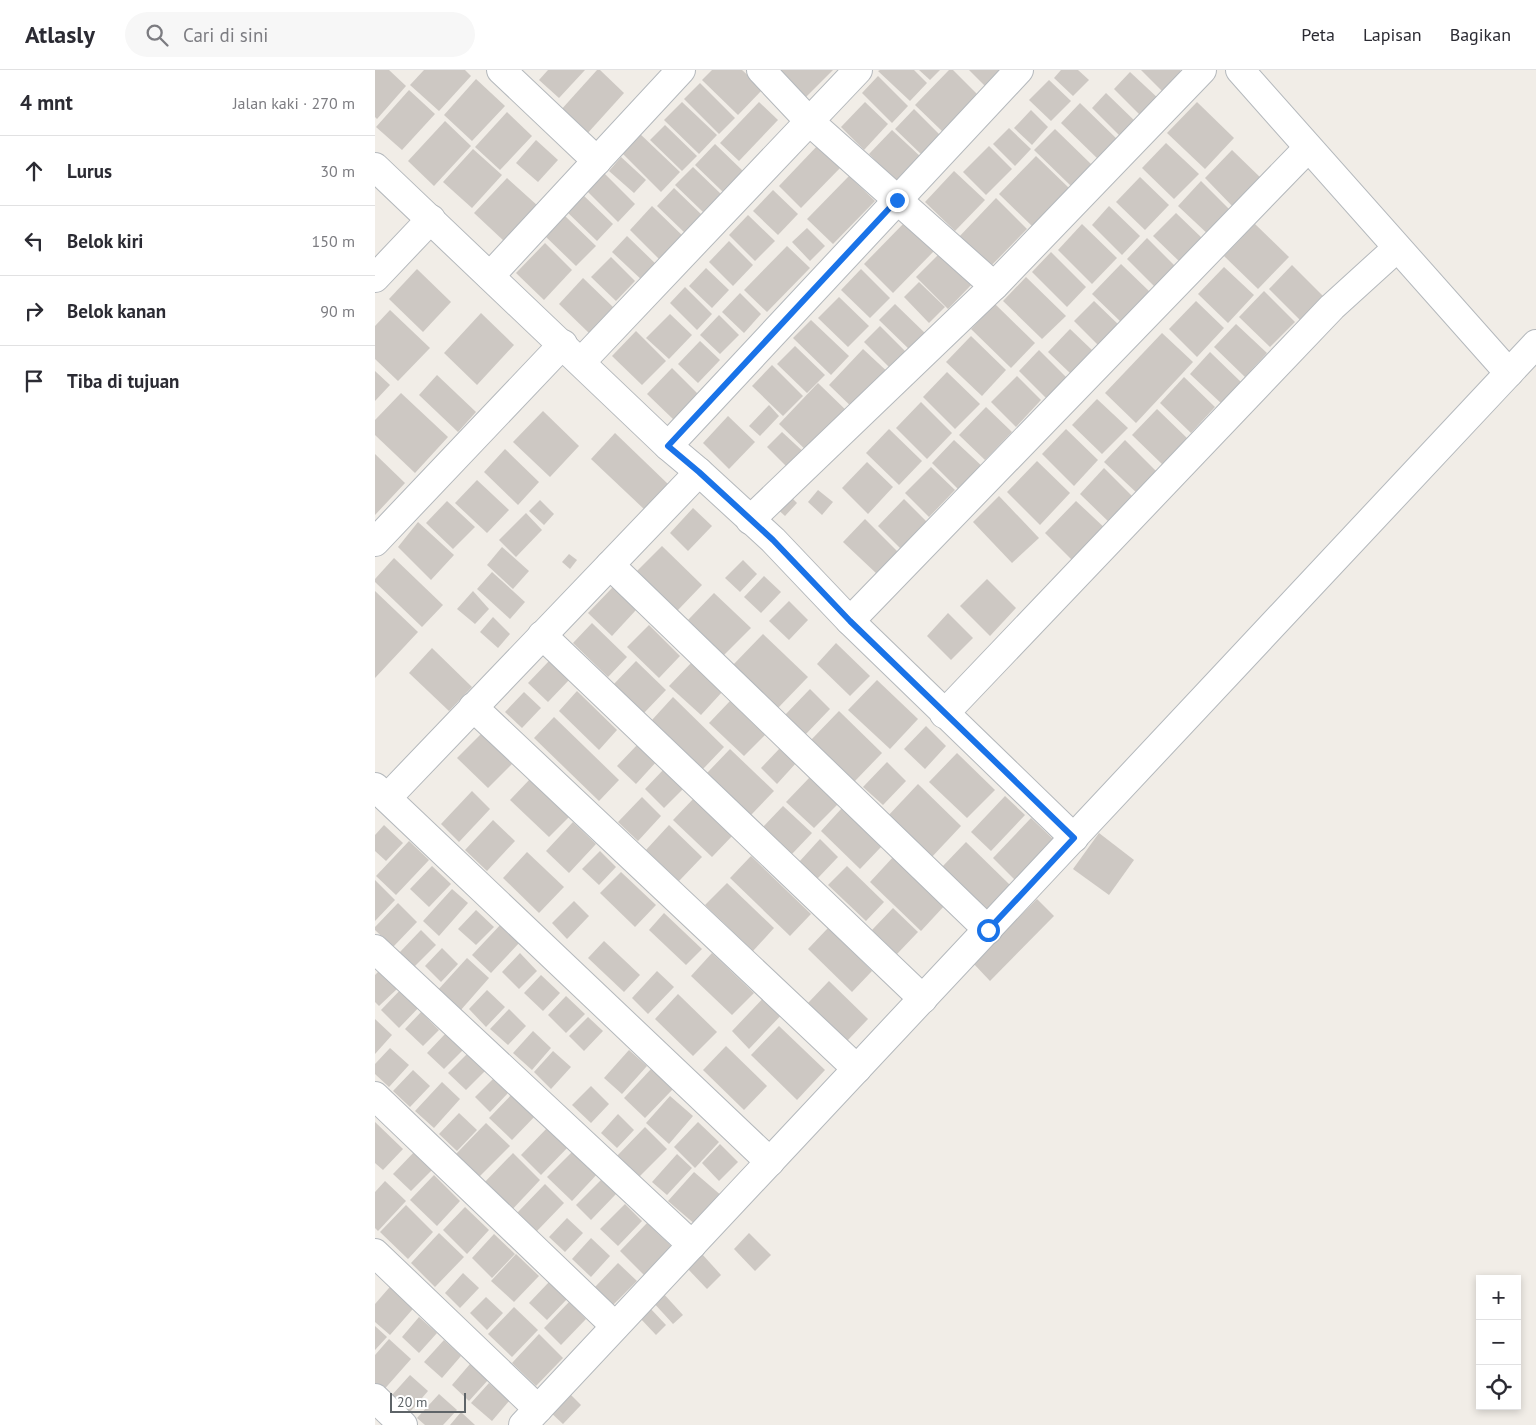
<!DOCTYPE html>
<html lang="id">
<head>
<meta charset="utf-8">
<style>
	body { margin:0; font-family:"PT Sans",sans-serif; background:#f7f7f7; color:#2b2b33 }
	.controls { position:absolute; right:15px; bottom:15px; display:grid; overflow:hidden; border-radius:0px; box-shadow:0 2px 8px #0003 }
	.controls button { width:45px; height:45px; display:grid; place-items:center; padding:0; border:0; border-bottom:1px solid #e1e1e2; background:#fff; color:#2b2b33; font:25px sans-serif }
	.scale { position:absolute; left:15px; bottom:12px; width:76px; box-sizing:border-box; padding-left:5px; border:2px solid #5e6468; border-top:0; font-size:14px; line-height:18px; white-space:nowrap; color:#5e6468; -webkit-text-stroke:4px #fff; paint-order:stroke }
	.stop { position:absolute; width:15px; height:15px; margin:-11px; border:4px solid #1a73e8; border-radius:50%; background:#fff }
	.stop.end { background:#1a73e8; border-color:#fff; box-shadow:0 1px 5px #0008 }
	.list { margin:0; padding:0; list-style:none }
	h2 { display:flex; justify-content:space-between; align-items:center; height:65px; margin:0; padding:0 20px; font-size:21px }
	h2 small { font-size:16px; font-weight:400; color:#7c7c81 }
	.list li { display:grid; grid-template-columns:32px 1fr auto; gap:15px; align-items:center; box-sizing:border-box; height:70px; padding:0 20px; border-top:1px solid #e1e1e2 }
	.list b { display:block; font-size:19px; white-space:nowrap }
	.list em { font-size:16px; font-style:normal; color:#7c7c81 }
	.icon { flex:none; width:28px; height:28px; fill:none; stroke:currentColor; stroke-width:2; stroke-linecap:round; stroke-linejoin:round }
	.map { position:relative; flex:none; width:1161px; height:1355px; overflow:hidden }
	header { display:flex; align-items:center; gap:30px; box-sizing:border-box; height:70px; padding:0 25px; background:#fff; border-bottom:1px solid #e1e1e2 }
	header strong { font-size:24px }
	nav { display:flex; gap:28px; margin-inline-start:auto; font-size:18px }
	.search { width:350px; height:45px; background:#f7f7f7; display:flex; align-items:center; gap:12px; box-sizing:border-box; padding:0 18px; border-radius:28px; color:#7c7c81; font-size:19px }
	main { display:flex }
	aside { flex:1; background:#fff }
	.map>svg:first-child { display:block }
</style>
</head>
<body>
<header>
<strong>Atlasly</strong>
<div class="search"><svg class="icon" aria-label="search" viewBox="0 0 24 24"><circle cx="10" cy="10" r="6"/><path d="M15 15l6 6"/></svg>Cari di sini</div>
<nav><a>Peta</a><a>Lapisan</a><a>Bagikan</a></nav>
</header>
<main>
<aside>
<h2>4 mnt<small>Jalan kaki · 270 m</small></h2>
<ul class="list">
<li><svg class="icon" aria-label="ahead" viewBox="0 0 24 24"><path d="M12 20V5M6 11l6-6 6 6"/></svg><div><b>Lurus</b></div><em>30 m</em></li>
<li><svg class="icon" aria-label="left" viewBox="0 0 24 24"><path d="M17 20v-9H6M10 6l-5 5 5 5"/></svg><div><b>Belok kiri</b></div><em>150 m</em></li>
<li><svg class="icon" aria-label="right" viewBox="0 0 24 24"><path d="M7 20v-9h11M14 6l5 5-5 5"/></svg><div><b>Belok kanan</b></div><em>90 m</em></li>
<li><svg class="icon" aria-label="arrive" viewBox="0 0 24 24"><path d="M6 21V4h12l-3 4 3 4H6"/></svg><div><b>Tiba di tujuan</b></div></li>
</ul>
</aside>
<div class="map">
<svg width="1161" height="1355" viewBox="0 0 1161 1355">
	<rect width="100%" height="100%" fill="#f1ede7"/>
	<g fill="#cdc8c3">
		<path d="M0 0H14L31 16 2 49 0 47Z"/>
		<path d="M49 0H90L96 6 64 41 35 15Z"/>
		<path d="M173 0H210L184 28 164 10Z"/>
		<path d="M222 0H225L249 23 211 65 185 41Z"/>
		<path d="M337 0H367L388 19 363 45 327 10Z"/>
		<path d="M403 0H458L429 29Z"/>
		<path d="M505 0H539L552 13 535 31 503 1Z"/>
		<path d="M544 0H565L555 10Z"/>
		<path d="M574 0H578L604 26 568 62 540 35Z"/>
		<path d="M594 0H635L617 23Z"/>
		<path d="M686 0H703L714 10 698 26 679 8Z"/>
		<path d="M766 0H805L810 5 791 25Z"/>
		<path d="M755 2 785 30 768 48 739 19Z"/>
		<path d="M503 6 533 36 517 53 487 23Z"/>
		<path d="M101 9 130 36 97 71 69 45Z"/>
		<path d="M674 10 696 31 676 51 654 30Z"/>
		<path d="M325 13 360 48 344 64 309 29Z"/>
		<path d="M34 20 60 44 27 80 1 57Z"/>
		<path d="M731 23 764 55 749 70 717 38Z"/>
		<path d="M307 32 342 65 324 84 289 50Z"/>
		<path d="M384 32 403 50 364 91 345 73Z"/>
		<path d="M490 32 513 54 489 80 466 57Z"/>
		<path d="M822 32 859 68 830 99 792 63Z"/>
		<path d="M705 33 744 71 725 91 686 53Z"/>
		<path d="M539 39 566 66 548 86 520 59Z"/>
		<path d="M656 40 673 57 657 75 639 58Z"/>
		<path d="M132 42 157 66 125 100 100 77Z"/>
		<path d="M70 51 96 76 59 116 33 91Z"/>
		<path d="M290 55 322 86 307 101 275 70Z"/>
		<path d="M634 58 656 79 640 96 618 74Z"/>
		<path d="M680 59 717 95 696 116 659 80Z"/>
		<path d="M517 60 547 88 523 113 494 84Z"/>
		<path d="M263 62 305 102 286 122 245 81Z"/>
		<path d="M161 70 183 90 163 112 141 93Z"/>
		<path d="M791 73 824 104 799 129 767 98Z"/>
		<path d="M340 74 368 101 348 122 320 95Z"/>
		<path d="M444 74 467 96 426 138 404 116Z"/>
		<path d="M614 76 637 99 611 125 588 102Z"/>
		<path d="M98 79 127 105 97 138 68 112Z"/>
		<path d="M857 80 889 111 861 140 830 108Z"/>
		<path d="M661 86 695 119 658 157 624 124Z"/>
		<path d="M246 87 271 110 259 123 234 101Z"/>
		<path d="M318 97 346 124 328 142 300 115Z"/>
		<path d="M579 101 610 130 580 161 550 132Z"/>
		<path d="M228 102 260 134 243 152 211 120Z"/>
		<path d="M474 106 500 131 458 174 432 149Z"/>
		<path d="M765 107 794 135 770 160 741 132Z"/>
		<path d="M132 108 163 136 130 172 99 143Z"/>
		<path d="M826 111 859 144 836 167 803 136Z"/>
		<path d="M299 118 328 146 311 164 282 136Z"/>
		<path d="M398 120 423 144 403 165 378 141Z"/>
		<path d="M206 123 238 154 222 171 189 139Z"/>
		<path d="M621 128 652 159 613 199 582 169Z"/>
		<path d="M277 136 312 170 289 194 255 160Z"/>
		<path d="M734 136 765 166 747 185 717 155Z"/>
		<path d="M801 143 829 170 807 194 778 166Z"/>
		<path d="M373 145 400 171 380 191 354 165Z"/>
		<path d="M190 146 221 176 201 196 170 166Z"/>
		<path d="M531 151 560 180 518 223 489 194Z"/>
		<path d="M707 154 742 188 717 214 683 180Z"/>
		<path d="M880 154 914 187 883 219 849 186Z"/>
		<path d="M432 158 450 176 435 191 417 172Z"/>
		<path d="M252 166 284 197 269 212 237 182Z"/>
		<path d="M772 168 801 197 780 217 752 189Z"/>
		<path d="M354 171 378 195 358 216 334 192Z"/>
		<path d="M170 173 197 200 169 230 141 203Z"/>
		<path d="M412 176 435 198 392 242 369 220Z"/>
		<path d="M568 180 600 211 573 239 541 207Z"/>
		<path d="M676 182 711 217 692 237 657 202Z"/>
		<path d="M236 187 260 211 241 231 216 207Z"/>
		<path d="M746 194 775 222 746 252 717 224Z"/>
		<path d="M917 195 949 227 926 251 894 219Z"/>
		<path d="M849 197 879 225 853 253 823 224Z"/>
		<path d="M331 198 354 220 337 238 314 216Z"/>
		<path d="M42 199 76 232 48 262 14 229Z"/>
		<path d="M486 199 515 228 495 248 466 220Z"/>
		<path d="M651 207 691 246 667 269 628 231Z"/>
		<path d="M208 208 238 237 214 263 184 234Z"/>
		<path d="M544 212 570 237 554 253 529 227Z"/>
		<path d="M310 217 337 244 322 260 295 233Z"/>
		<path d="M889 221 920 252 895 277 864 247Z"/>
		<path d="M365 223 386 244 369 263 347 242Z"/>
		<path d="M464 227 494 256 473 277 443 248Z"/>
		<path d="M719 231 746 257 726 278 699 251Z"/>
		<path d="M821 231 849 258 822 287 794 259Z"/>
		<path d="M520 234 552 265 536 281 504 250Z"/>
		<path d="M620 234 660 273 636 298 596 259Z"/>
		<path d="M15 240 55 278 23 311 0 289V256Z"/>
		<path d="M106 243 139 275 102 315 69 283Z"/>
		<path d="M295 244 317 265 294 289 271 268Z"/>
		<path d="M344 245 364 265 345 284 325 265Z"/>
		<path d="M436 250 474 286 456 305 418 268Z"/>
		<path d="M861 254 892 283 870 307 839 277Z"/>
		<path d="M505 256 532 283 516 299 489 272Z"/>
		<path d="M695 259 717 280 695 303 673 282Z"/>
		<path d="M261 261 291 291 267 315 237 286Z"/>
		<path d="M787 263 818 292 761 353 730 323Z"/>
		<path d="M596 266 631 300 607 326 571 292Z"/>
		<path d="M325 271 345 290 323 313 303 294Z"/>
		<path d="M420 276 450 305 432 323 402 294Z"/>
		<path d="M488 279 517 306 482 342 454 315Z"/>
		<path d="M664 280 695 311 675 332 644 301Z"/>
		<path d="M835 282 868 314 848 335 815 304Z"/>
		<path d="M397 295 428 326 408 346 377 316Z"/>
		<path d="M297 298 324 325 299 350 272 324Z"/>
		<path d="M0 301 15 315 0 331Z"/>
		<path d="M572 302 605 334 580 359 548 327Z"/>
		<path d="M62 305 101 342 83 362 44 325Z"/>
		<path d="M642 306 666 330 641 357 616 332Z"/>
		<path d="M809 307 840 337 816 363 785 333Z"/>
		<path d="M443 313 477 346 438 387 404 354Z"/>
		<path d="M26 323 73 367 40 403 0 365V350Z"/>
		<path d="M722 329 753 358 727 384 697 355Z"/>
		<path d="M546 332 577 363 552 389 521 358Z"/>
		<path d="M394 335 404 346 385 366 374 356Z"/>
		<path d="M611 337 637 362 610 390 584 365Z"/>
		<path d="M782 339 813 369 788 395 757 365Z"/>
		<path d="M168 341 204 376 175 407 138 372Z"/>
		<path d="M353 346 380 372 354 399 328 373Z"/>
		<path d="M514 359 547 391 524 415 491 383Z"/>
		<path d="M691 359 723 390 699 416 667 384Z"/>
		<path d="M407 362 433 386 417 402 392 377Z"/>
		<path d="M240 363 294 415 270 440 216 389Z"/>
		<path d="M579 370 609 398 586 422 557 393Z"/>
		<path d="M750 370 784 404 764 425 729 392Z"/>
		<path d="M130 379 164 412 143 435 109 402Z"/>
		<path d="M0 384 30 413 0 445Z"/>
		<path d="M662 391 695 423 665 455 632 422Z"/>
		<path d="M492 392 518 417 493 444 467 418Z"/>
		<path d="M556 397 580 420 554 447 530 423Z"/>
		<path d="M729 398 762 431 738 456 705 424Z"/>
		<path d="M102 410 134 440 112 463 80 433Z"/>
		<path d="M443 420 458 432 447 445 433 432Z"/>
		<path d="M412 423 422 433 410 446 399 436Z"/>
		<path d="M624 426 664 468 637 493 598 452Z"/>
		<path d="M529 429 553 453 527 480 503 456Z"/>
		<path d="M165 430 179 444 169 455 154 441Z"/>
		<path d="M72 431 100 457 78 479 51 453Z"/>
		<path d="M701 431 733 461 701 494 670 463Z"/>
		<path d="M318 438 337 456 313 481 295 463Z"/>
		<path d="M151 443 167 460 141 487 124 470Z"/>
		<path d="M490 449 523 482 502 504 468 472Z"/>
		<path d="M43 452 79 485 56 510 23 477Z"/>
		<path d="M287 476 327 515 302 541 260 503Z"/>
		<path d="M127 477 154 501 138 519 112 495Z"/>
		<path d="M194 484 202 490 195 499 187 492Z"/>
		<path d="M19 488 68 535 47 557 0 512V509Z"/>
		<path d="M368 490 382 504 365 522 350 508Z"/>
		<path d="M117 502 150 532 135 549 102 519Z"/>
		<path d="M389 506 406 522 386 543 369 527Z"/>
		<path d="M612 509 641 538 615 566 585 536Z"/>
		<path d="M238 517 261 540 237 566 213 543Z"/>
		<path d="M0 521 43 562 0 608Z"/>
		<path d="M98 521 114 539 100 554 82 539Z"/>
		<path d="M339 523 376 558 349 585 313 550Z"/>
		<path d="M414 531 433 550 414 570 394 551Z"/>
		<path d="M573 543 598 568 576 590 552 566Z"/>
		<path d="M118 547 135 564 123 578 105 562Z"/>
		<path d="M217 553 252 587 233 607 198 573Z"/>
		<path d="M274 555 305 586 284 608 252 577Z"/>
		<path d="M388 564 433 607 401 640 356 597Z"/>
		<path d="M461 573 495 606 475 626 442 594Z"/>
		<path d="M57 578 97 617 74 641 34 603Z"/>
		<path d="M174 591 194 610 173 632 153 613Z"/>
		<path d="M261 591 291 620 268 644 238 615Z"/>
		<path d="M318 591 348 621 326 645 294 616Z"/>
		<path d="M502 610 543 649 515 679 473 640Z"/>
		<path d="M435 619 455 639 429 666 409 646Z"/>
		<path d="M202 621 242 660 224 680 184 641Z"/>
		<path d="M149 622 166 638 147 658 130 642Z"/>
		<path d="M298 627 349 677 328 699 277 650Z"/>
		<path d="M355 631 390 665 369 686 334 653Z"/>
		<path d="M464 641 507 683 479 712 436 670Z"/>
		<path d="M179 647 244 710 224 731 159 668Z"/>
		<path d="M551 656 571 676 550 699 529 679Z"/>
		<path d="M106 664 137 694 113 718 82 688Z"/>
		<path d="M263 674 282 691 261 714 242 696Z"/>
		<path d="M406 677 422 692 402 714 386 698Z"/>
		<path d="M355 679 399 721 376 745 332 703Z"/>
		<path d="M582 683 620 720 592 748 554 712Z"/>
		<path d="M512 692 531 711 508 735 488 717Z"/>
		<path d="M289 699 309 718 289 738 270 719Z"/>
		<path d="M436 706 464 733 439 758 411 732Z"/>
		<path d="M156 708 195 746 174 767 135 730Z"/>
		<path d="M543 714 586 756 555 789 512 747Z"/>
		<path d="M97 721 115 739 84 772 66 754Z"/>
		<path d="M321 726 360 763 337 787 298 750Z"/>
		<path d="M630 726 650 745 616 781 596 762Z"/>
		<path d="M267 727 286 746 263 771 243 752Z"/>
		<path d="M408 736 437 763 417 784 388 757Z"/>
		<path d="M467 738 507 776 485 799 446 761Z"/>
		<path d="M656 748 680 771 642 812 618 788Z"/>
		<path d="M118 750 140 771 112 801 90 780Z"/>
		<path d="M198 752 221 774 194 803 171 781Z"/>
		<path d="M9 755 28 773 11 791 0 781V765Z"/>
		<path d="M294 755 327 787 304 811 271 780Z"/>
		<path d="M724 763 759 790 734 825 698 799Z"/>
		<path d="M445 769 463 787 442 809 424 792Z"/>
		<path d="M34 771 54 790 21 825 1 806Z"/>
		<path d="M591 772 635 815 611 840 567 797Z"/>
		<path d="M225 781 241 797 224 815 207 799Z"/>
		<path d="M152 782 189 817 164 843 128 808Z"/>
		<path d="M520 785 571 834 546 861 495 812Z"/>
		<path d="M376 786 436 844 415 866 355 808Z"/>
		<path d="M57 796 76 814 54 837 35 819Z"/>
		<path d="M472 796 509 832 491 851 453 815Z"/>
		<path d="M246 802 281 835 260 857 225 823Z"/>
		<path d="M0 810 20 830 0 851Z"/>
		<path d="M352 813 399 858 378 881 330 835Z"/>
		<path d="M77 819 93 833 64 866 48 851Z"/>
		<path d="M662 829 679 846 615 911 598 893Z"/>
		<path d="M199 831 214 846 192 869 177 853Z"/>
		<path d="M23 833 42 852 18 877 0 860V857Z"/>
		<path d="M518 838 543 862 522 884 497 860Z"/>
		<path d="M101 840 119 857 101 875 83 859Z"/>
		<path d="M289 843 327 879 311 895 274 860Z"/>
		<path d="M127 853 146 871 116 903 97 885Z"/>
		<path d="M453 858 497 901 477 922 433 879Z"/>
		<path d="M46 860 61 875 39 897 24 883Z"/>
		<path d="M229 871 265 905 249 922 213 888Z"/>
		<path d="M67 878 83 894 66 912 50 896Z"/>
		<path d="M145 883 162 901 144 919 127 902Z"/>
		<path d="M337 883 379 923 357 945 316 906Z"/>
		<path d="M92 888 114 908 85 941 62 921Z"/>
		<path d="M4 901 22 919 4 936 0 932V905Z"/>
		<path d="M282 901 299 917 273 944 257 928Z"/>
		<path d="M166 905 185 923 168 941 149 923Z"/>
		<path d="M454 911 493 949 472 971 433 933Z"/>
		<path d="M31 914 49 932 24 958 6 940Z"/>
		<path d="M112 920 130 937 111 957 94 939Z"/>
		<path d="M394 922 412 939 374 979 357 961Z"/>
		<path d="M303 924 342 962 318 986 280 949Z"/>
		<path d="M191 926 210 944 191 963 173 945Z"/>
		<path d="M134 939 151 956 133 975 115 959Z"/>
		<path d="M46 942 64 960 48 976 30 959Z"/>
		<path d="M213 947 228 961 209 981 194 966Z"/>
		<path d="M0 949 17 965 0 984Z"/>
		<path d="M404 956 450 1000 422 1030 376 985Z"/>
		<path d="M158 961 176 978 157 1000 138 983Z"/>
		<path d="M71 963 88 980 69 999 52 983Z"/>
		<path d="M351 976 392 1016 369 1040 328 1000Z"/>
		<path d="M15 978 34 995 14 1017 0 1004V994Z"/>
		<path d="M254 980 272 996 247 1024 229 1008Z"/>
		<path d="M178 981 196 997 176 1019 159 1002Z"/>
		<path d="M93 983 111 1000 91 1020 73 1003Z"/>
		<path d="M277 998 298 1019 270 1048 249 1028Z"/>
		<path d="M38 1000 55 1016 35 1037 18 1021Z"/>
		<path d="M118 1009 133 1023 115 1042 100 1027Z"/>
		<path d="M67 1012 85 1029 59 1058 40 1041Z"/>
		<path d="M216 1016 234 1034 216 1053 197 1035Z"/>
		<path d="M140 1021 163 1043 137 1070 114 1048Z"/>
		<path d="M295 1026 318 1046 294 1074 271 1053Z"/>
		<path d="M84 1043 102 1060 82 1081 64 1064Z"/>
		<path d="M243 1044 259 1060 242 1078 226 1063Z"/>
		<path d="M0 1052 28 1079 8 1100 0 1093Z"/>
		<path d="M323 1052 344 1072 320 1098 299 1077Z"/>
		<path d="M111 1053 135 1076 104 1107 81 1084Z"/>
		<path d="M175 1055 195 1075 166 1105 146 1085Z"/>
		<path d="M270 1057 292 1079 263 1108 241 1087Z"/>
		<path d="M345 1074 363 1092 344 1111 327 1093Z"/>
		<path d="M201 1078 225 1101 197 1131 172 1107Z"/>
		<path d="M42 1079 60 1097 36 1121 18 1104Z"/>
		<path d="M138 1083 165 1110 134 1143 106 1116Z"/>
		<path d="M302 1084 317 1098 292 1125 277 1112Z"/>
		<path d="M319 1102 348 1127 322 1156 293 1131Z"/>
		<path d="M59 1105 85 1131 62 1156 35 1130Z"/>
		<path d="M226 1110 241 1124 216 1150 201 1135Z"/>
		<path d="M10 1111 31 1131 3 1161 0 1158V1122Z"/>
		<path d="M170 1114 189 1133 161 1162 142 1143Z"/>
		<path d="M250 1134 267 1151 243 1176 225 1159Z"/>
		<path d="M31 1135 58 1162 33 1189 5 1162Z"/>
		<path d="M90 1137 114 1160 92 1184 68 1160Z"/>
		<path d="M192 1148 208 1163 190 1182 174 1167Z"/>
		<path d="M272 1153 297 1177 270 1206 245 1181Z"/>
		<path d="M64 1163 89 1187 60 1217 36 1193Z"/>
		<path d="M374 1163 396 1185 380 1201 359 1179Z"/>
		<path d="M119 1164 140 1184 117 1208 97 1188Z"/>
		<path d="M216 1168 235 1186 216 1207 197 1189Z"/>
		<path d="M141 1184 164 1206 139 1232 116 1211Z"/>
		<path d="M327 1184 346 1205 332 1219 312 1198Z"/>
		<path d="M243 1193 262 1211 238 1235 220 1217Z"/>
		<path d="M88 1203 104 1218 85 1238 70 1223Z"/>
		<path d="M20 1211 44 1232 15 1265 0 1252V1234Z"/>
		<path d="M174 1212 192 1229 172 1250 154 1233Z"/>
		<path d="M287 1222 308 1245 298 1254 277 1231Z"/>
		<path d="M111 1227 128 1243 112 1260 95 1243Z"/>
		<path d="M194 1232 211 1249 186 1275 169 1258Z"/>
		<path d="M139 1237 163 1260 137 1287 113 1264Z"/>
		<path d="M274 1237 291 1255 281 1265 264 1247Z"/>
		<path d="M44 1247 62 1263 44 1283 27 1267Z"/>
		<path d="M0 1256 12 1267 0 1280Z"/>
		<path d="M164 1264 188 1288 161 1316 137 1293Z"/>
		<path d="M14 1269 36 1289 6 1323 0 1317V1285Z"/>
		<path d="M69 1270 86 1286 67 1308 49 1292Z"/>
		<path d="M95 1294 113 1310 94 1331 77 1315Z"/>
		<path d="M35 1305 53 1321 35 1342 17 1325Z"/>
		<path d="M114 1313 134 1331 117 1351 96 1333Z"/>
		<path d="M191 1320 206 1335 188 1354 173 1340Z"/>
		<path d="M64 1324 82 1340 68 1355H50L42 1348Z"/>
		<path d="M86 1342 100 1355H75Z"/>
	</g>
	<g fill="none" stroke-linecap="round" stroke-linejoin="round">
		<g stroke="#b4b8bc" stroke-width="30">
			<g id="minor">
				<path d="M126 0 222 91"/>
				<path d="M386 0 434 51 619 216"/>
				<path d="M865 0 1134 303"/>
				<path d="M0 97 293 376 324 402 398 470 475 551 699 768"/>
				<path d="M115 206 306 0"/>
				<path d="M0 208 56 149"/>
				<path d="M206 292 483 0"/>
				<path d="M293 376 644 0"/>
				<path d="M375 450 619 216 827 0"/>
				<path d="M0 472 188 274"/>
				<path d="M235 495 613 860"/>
				<path d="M475 551 933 78"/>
				<path d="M167 565 548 929"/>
				<path d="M98 637 482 999"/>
				<path d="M569 644 957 237 1022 178"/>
				<path d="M0 717 395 1092"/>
				<path d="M12 728 324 402"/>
				<path d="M0 879 317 1175"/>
				<path d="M0 1026 240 1256"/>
				<path d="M0 1183 163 1339"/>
				<path d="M0 1328 28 1355"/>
				<path d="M148 1355 1161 274"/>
			</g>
		</g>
		<use href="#minor" stroke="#fff" stroke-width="28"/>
	</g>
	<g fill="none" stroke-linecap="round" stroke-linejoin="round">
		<path stroke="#1a73e8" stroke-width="6" d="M522 130 293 376 324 402 398 470 475 551 699 768 613 860"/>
	</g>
</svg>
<div class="controls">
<button>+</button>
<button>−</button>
<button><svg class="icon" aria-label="locate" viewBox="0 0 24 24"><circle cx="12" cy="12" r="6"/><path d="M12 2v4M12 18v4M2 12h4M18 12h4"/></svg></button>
</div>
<div class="scale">20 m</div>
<div class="stop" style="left:613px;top:860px"></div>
<div class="stop end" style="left:522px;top:130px"></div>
</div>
</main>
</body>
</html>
